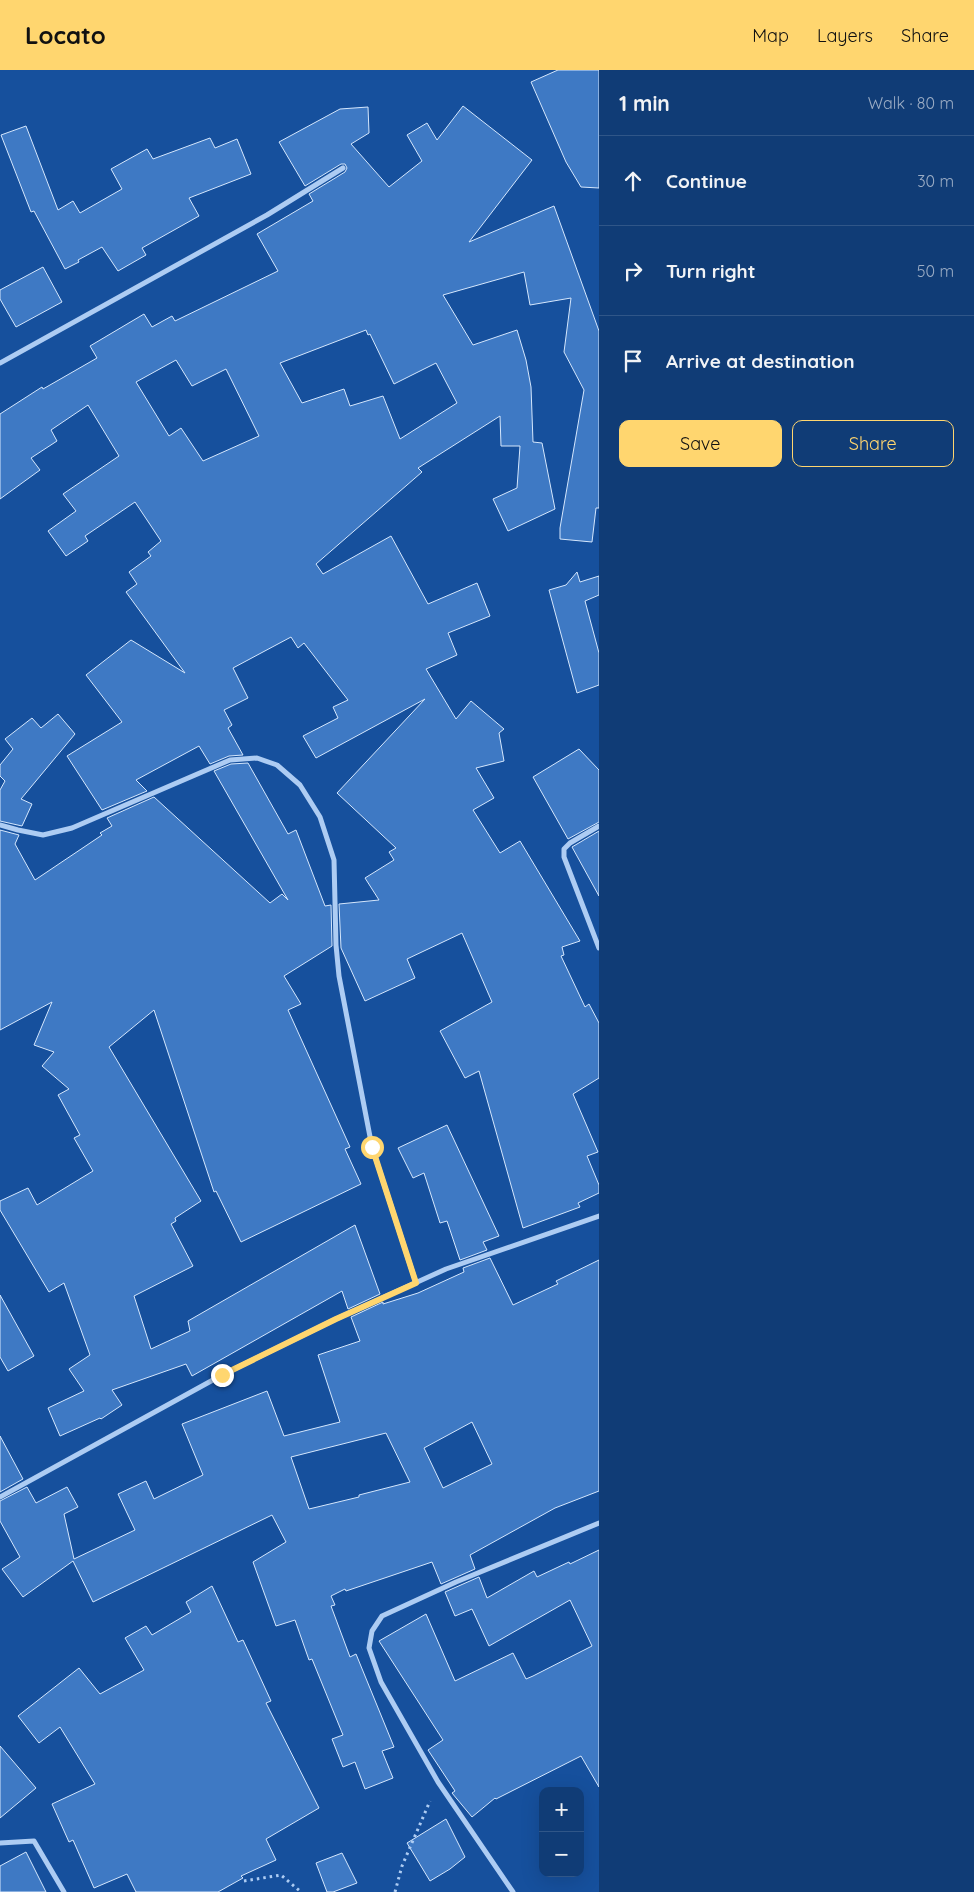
<!DOCTYPE html>
<html lang="en">
<head>
<meta charset="utf-8">
<style>
	body { margin:0; font-family:Quicksand,sans-serif; background:#1e477e; color:#f1f3f6 }
	.controls { position:absolute; right:15px; bottom:15px; display:grid; overflow:hidden; border-radius:10px; box-shadow:0 5px 20px #0002 }
	.controls button { width:45px; height:45px; display:grid; place-items:center; padding:0; border:0; border-bottom:1px solid #305688; background:#103c76; color:#f1f3f6; font:25px sans-serif }
	.stop { position:absolute; width:15px; height:15px; margin:-11px; border:4px solid #ffd66f; border-radius:50%; background:#fff }
	.stop.end { background:#ffd66f; border-color:#fff; box-shadow:0 1px 5px #0008 }
	.list { margin:0; padding:0; list-style:none }
	h2 { display:flex; justify-content:space-between; align-items:center; height:65px; margin:0; padding:0 20px; font-size:21px }
	h2 small { font-size:16px; font-weight:400; color:#9cadc5 }
	.list li { display:grid; grid-template-columns:32px 1fr auto; gap:15px; align-items:center; box-sizing:border-box; height:90px; padding:0 20px; border-top:1px solid #305688 }
	.list b { display:block; font-size:19px; white-space:nowrap }
	.list em { font-size:16px; font-style:normal; color:#9cadc5 }
	.actions { display:flex; gap:10px; padding:15px 20px }
	.actions a { flex:1; padding:11px 0; border:1px solid #ffd66f; border-radius:10px; text-align:center; font-size:18px; color:#ffd66f }
	.actions .main { background:#ffd66f; color:#111 }
	.icon { flex:none; width:28px; height:28px; fill:none; stroke:currentColor; stroke-width:2; stroke-linecap:round; stroke-linejoin:round }
	.map { position:relative; flex:none; width:599px; height:1822px; overflow:hidden }
	header { display:flex; align-items:center; gap:30px; box-sizing:border-box; height:70px; padding:0 25px; background:#ffd66f; color:#111 }
	header strong { font-size:24px }
	nav { display:flex; gap:28px; margin-inline-start:auto; font-size:18px }
	main { display:flex }
	aside { flex:1; background:#103c76 }
	.map>svg:first-child { display:block }
</style>
</head>
<body>
<header>
<strong>Locato</strong>
<nav><a>Map</a><a>Layers</a><a>Share</a></nav>
</header>
<main>
<div class="map">
<svg width="599" height="1822" viewBox="0 0 599 1822">
	<rect width="100%" height="100%" fill="#16509d"/>
	<g fill="#3e79c4" stroke="#d5e7fd" fill-rule="evenodd">
		<path d="M558 0H599V118L581 117 566 92 531 12Z"/>
		<path d="M463 36 532 90 469 172 554 136 599 261V438H596L592 472 560 469V458L584 320 564 282 571 228 530 235 524 202 443 225 473 275 517 260 526 290 531 317 533 372 542 373 555 439 508 461 493 429 517 418 520 376H501L500 346 418 398 422 402 316 494 323 504 391 466 428 534 477 513 490 546 448 563 457 585 426 599 456 649 471 631 504 659 499 663 504 691 476 698 494 728 473 740 500 783 520 771 580 871 562 877 564 885 561 886 585 937 589 934 599 953V1008L573 1024 598 1082 587 1086 599 1115V1123L578 1133 580 1137 523 1158 479 1001 465 1008 440 961 492 932 462 863 407 889 415 908 365 931 341 878 339 834 379 830 365 808 394 790 389 782 396 778 337 723 425 629 316 688 303 666 338 648 333 637 348 630 304 573 298 578 291 567 233 598 248 628 224 640 232 655 228 658 243 685 229 686 210 694 199 676 136 710 147 721 102 740 67 686 122 652 86 605 131 570 185 603 126 522 137 514 129 502 151 486 148 482 161 471 135 432 85 466 88 471 66 486 48 461 76 441 63 424 119 386 88 335 51 360 57 371 31 388 40 400 0 429V344L42 317 43 319 97 288 90 276 144 244 152 257 172 246 175 251 278 201 257 164 313 131 309 124 345 102 347 98 345 94H341L305 116 279 72 340 39 368 37 369 63 351 74 389 117 422 91 407 65 427 53 437 70ZM366 260 368 265 370 264 394 314 436 293 457 333 400 369 383 326 350 336 344 319 302 333 280 293ZM176 290 192 316 226 299 259 366 203 391 181 358 169 366 136 312Z"/>
		<path d="M26 56 58 140 73 131 80 143 122 119 111 99 147 79 153 89 210 68 215 78 237 69 251 104 189 128 199 146 142 178 146 185 118 201 102 177 78 190 79 192 65 199 34 141 31 142 1 65Z"/>
		<path d="M43 197 62 232 16 257 0 229V220Z"/>
		<path d="M577 502 580 512 599 506V525L585 531 599 583V615L577 623 549 520 566 515Z"/>
		<path d="M58 644 75 664 21 729 32 734 22 756 0 751V720L5 711 0 706V695L13 679 5 669 32 648 41 658Z"/>
		<path d="M579 679 599 700V752L568 769 533 707Z"/>
		<path d="M248 693 288 764 296 760 325 836 331 835 332 876 284 906 301 934 288 940 350 1077 345 1079 361 1114 241 1172 216 1121 214 1122 154 940 109 977 201 1131 175 1148 176 1151 171 1154 193 1196 134 1226 151 1279 190 1261 188 1251 355 1155 380 1224 348 1239 342 1221 192 1306 186 1294 112 1320 122 1335 101 1349 100 1348 60 1366 48 1338 84 1321 69 1299 90 1285 64 1213 49 1222 0 1140V1131L28 1118 37 1135 93 1101 74 1068 80 1065 58 1025 69 1019 42 996 54 982 34 975 52 932 0 960V760L19 765 15 774 35 810 102 765 100 763 112 756 107 748 154 727 270 833 282 824 288 830 214 701 231 694Z"/>
		<path d="M599 761V826L572 777Z"/>
		<path d="M447 1055 499 1166 483 1172 487 1180 460 1190 447 1151 440 1153 424 1103 413 1108 398 1078Z"/>
		<path d="M490 1188 513 1235 558 1214 556 1211 599 1190V1421L555 1438 470 1485 475 1499 441 1514 432 1492 346 1521 345 1519 331 1526 335 1535 331 1536 350 1587 356 1584 394 1677 382 1681 393 1708 365 1719 355 1692 343 1697 332 1669 343 1665 312 1589 309 1590 295 1550 276 1556 253 1492 286 1472 272 1445 93 1532 73 1491 23 1527 2 1499 20 1487 0 1451V1431L27 1417 36 1433 67 1417 78 1437 64 1444 74 1489 135 1460 118 1424 146 1411 154 1429 203 1405 182 1354 267 1321 284 1366 340 1352 318 1285 360 1271 351 1247 383 1232V1234L418 1223 464 1202 463 1198ZM472 1352 492 1394 443 1418 424 1378ZM386 1363 410 1412 359 1425V1427L309 1439 291 1387Z"/>
		<path d="M0 1225 34 1286 8 1301 0 1287Z"/>
		<path d="M0 1366 23 1409 0 1422Z"/>
		<path d="M599 1480V1717L581 1686 496 1729 495 1728 472 1747 452 1723 455 1721 428 1680 443 1670 379 1571 426 1544 455 1611 513 1583 526 1609 533 1606 592 1576 570 1530 489 1576 472 1539 455 1546 445 1522 479 1507 487 1528 534 1501 537 1507 569 1492 570 1494Z"/>
		<path d="M212 1516 238 1572 243 1570 271 1631 266 1633 319 1738 266 1769 276 1790 241 1806 243 1808 218 1822H136L127 1804 94 1818 73 1770 69 1772 52 1734 95 1714 60 1657 39 1673 18 1646 79 1598 100 1624 144 1600 125 1568 146 1556 152 1565 191 1542 186 1532Z"/>
		<path d="M0 1676 36 1718 0 1748Z"/>
		<path d="M446 1749 465 1787 450 1799 430 1811 407 1773Z"/>
		<path d="M26 1782 46 1822H0V1796Z"/>
		<path d="M342 1783 357 1813 333 1822H327L316 1793Z"/>
	</g>
	<g fill="none" stroke-linecap="round" stroke-linejoin="round">
		<g stroke="#adccf3" stroke-width="3" stroke-dasharray="2.5 4" stroke-linecap="butt">
			<path d="M244 1811 281 1805 301 1822"/>
			<path d="M395 1822 402 1796 430 1731"/>
		</g>
		<g stroke="#adccf3" stroke-width="5">
			<path d="M0 293 267 145 343 98"/>
			<path d="M0 755 18 760 43 765 72 758 230 690 257 688 277 695 300 715 320 747 334 790 336 875 339 906 372 1077 416 1213"/>
			<path d="M599 756 570 773 564 779V787L599 878"/>
			<path d="M0 1427 222 1305 336 1249 446 1199 599 1146"/>
			<path d="M0 1773 34 1771 64 1822"/>
			<path d="M513 1822 438 1712 381 1612 369 1578 372 1561 382 1546 456 1512 599 1453"/>
		</g>
	</g>
	<g fill="none" stroke-linecap="round" stroke-linejoin="round">
		<path stroke="#ffd66f" stroke-width="6" d="M222 1305 336 1249 416 1213 372 1077"/>
	</g>
</svg>
<div class="controls">
<button>+</button>
<button>−</button>
</div>
<div class="stop" style="left:372px;top:1077px"></div>
<div class="stop end" style="left:222px;top:1305px"></div>
</div>
<aside>
<h2>1 min<small>Walk · 80 m</small></h2>
<ul class="list">
<li><svg class="icon" aria-label="ahead" viewBox="0 0 24 24"><path d="M12 20V5M6 11l6-6 6 6"/></svg><div><b>Continue</b></div><em>30 m</em></li>
<li><svg class="icon" aria-label="right" viewBox="0 0 24 24"><path d="M7 20v-9h11M14 6l5 5-5 5"/></svg><div><b>Turn right</b></div><em>50 m</em></li>
<li><svg class="icon" aria-label="arrive" viewBox="0 0 24 24"><path d="M6 21V4h12l-3 4 3 4H6"/></svg><div><b>Arrive at destination</b></div></li>
</ul>
<div class="actions"><a class="main">Save</a><a>Share</a></div>
</aside>
</main>
</body>
</html>
